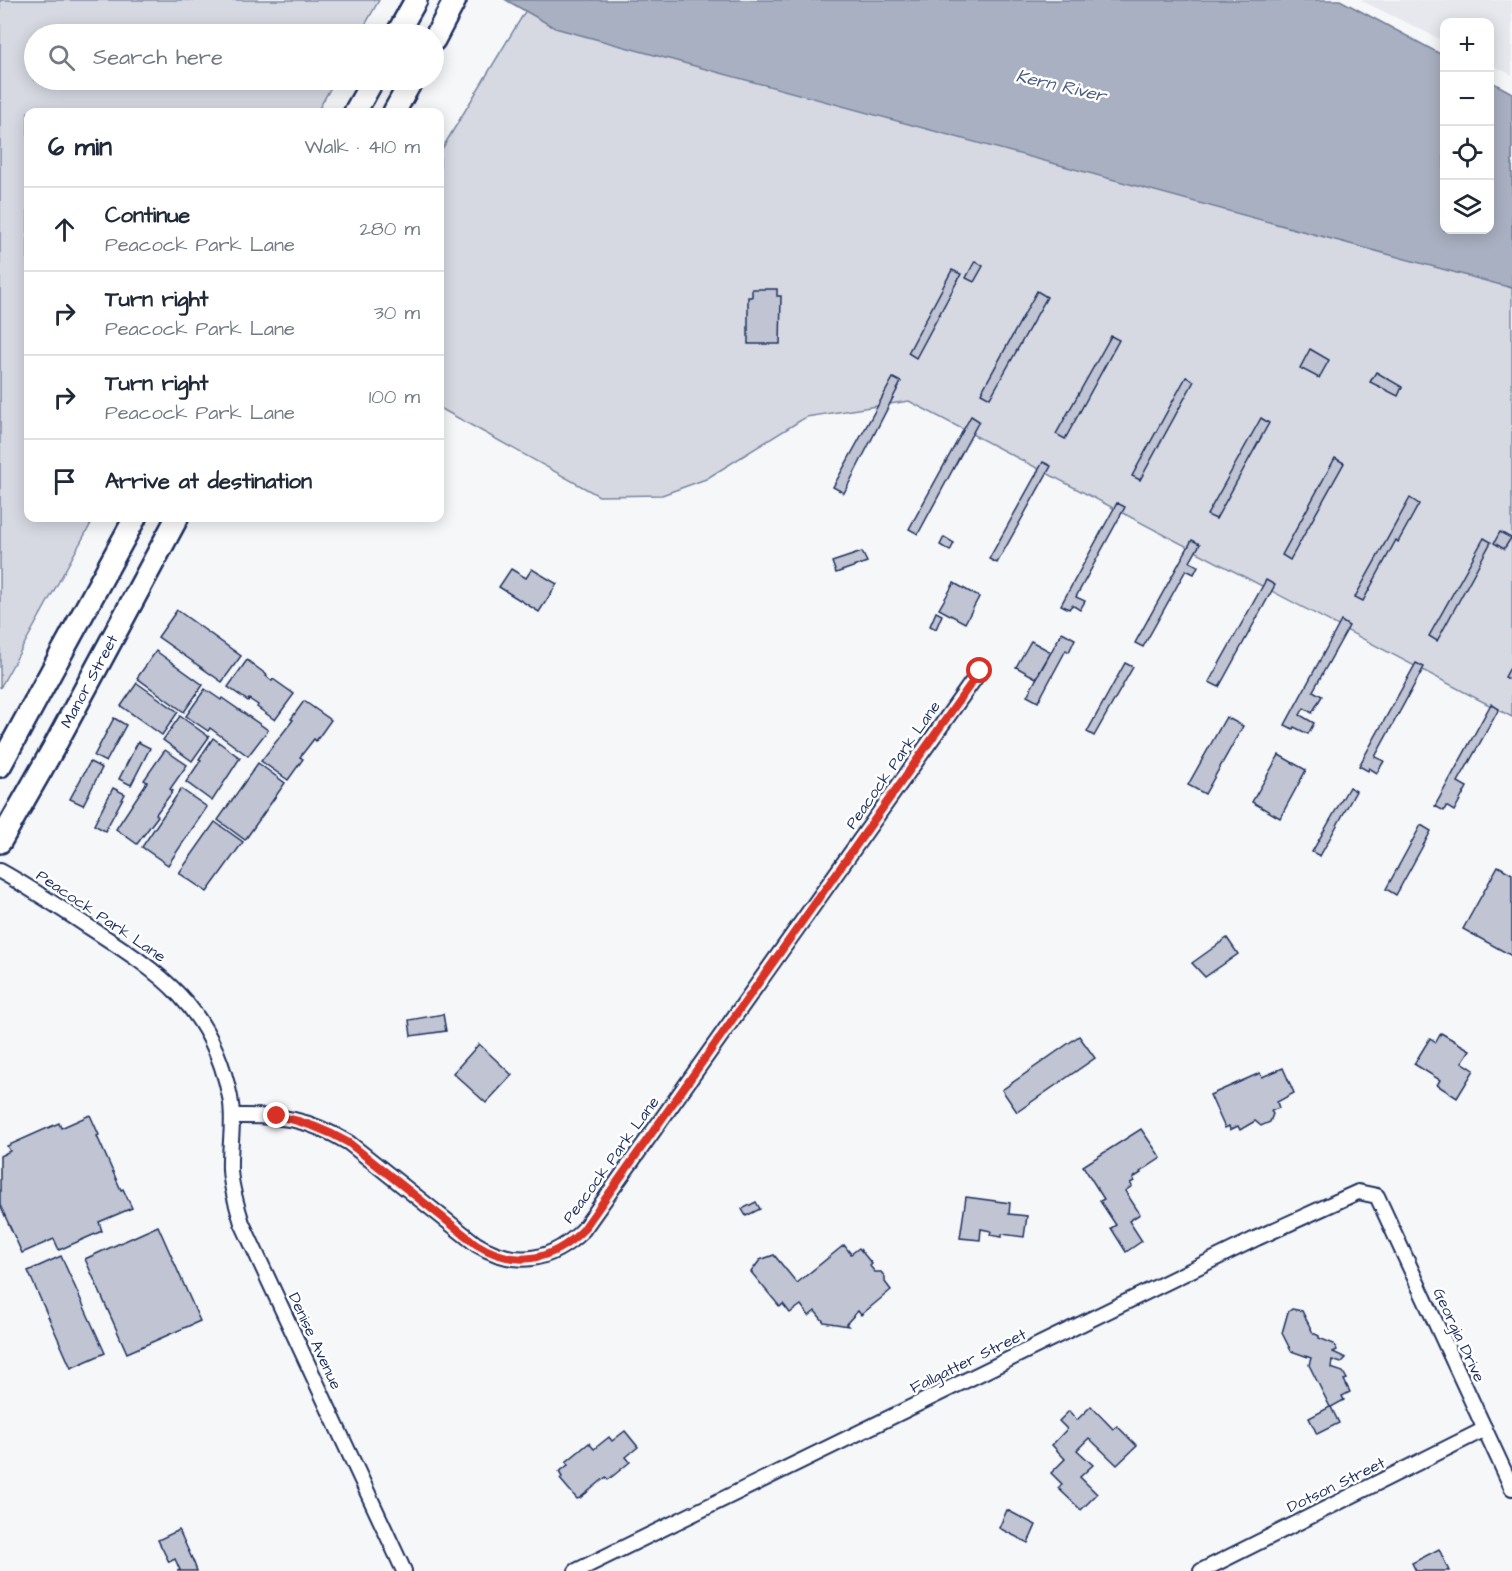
<!DOCTYPE html>
<html lang="en">
<head>
<meta charset="utf-8">
<style>
	body { margin:0; font-family:"Architects Daughter",sans-serif; background:#f6f6f7; color:#1f2937 }
	.controls { position:absolute; right:18px; top:18px; display:grid; overflow:hidden; border-radius:12px; box-shadow:0 3px 15px #0003 }
	.controls button { width:54px; height:54px; display:grid; place-items:center; padding:0; border:0; border-bottom:2px solid #e0e1e3; background:#fff; color:#1f2937; font:30px sans-serif }
	.stop { position:absolute; width:18px; height:18px; margin:-14px; border:4px solid #d93025; border-radius:50%; background:#fff }
	.stop.end { background:#d93025; border-color:#fff; box-shadow:0 2px 6px #0008 }
	.list { margin:0; padding:0; list-style:none }
	h2 { display:flex; justify-content:space-between; align-items:center; height:78px; margin:0; padding:0 24px; font-size:26px }
	h2 small { font-size:20px; font-weight:400; color:#747a83 }
	.list li { display:grid; grid-template-columns:39px 1fr auto; gap:18px; align-items:center; box-sizing:border-box; height:84px; padding:0 24px; border-top:2px solid #e0e1e3 }
	.list b { display:block; font-size:22px; white-space:nowrap }
	.list p { margin:0; font-size:20px; white-space:nowrap; color:#747a83 }
	.list em { font-size:20px; font-style:normal; color:#747a83 }
	.icon { flex:none; width:33px; height:33px; fill:none; stroke:currentColor; stroke-width:2; stroke-linecap:round; stroke-linejoin:round }
	.map { position:relative; flex:none; width:1512px; height:1571px; overflow:hidden }
	.search { position:absolute; background:#fff; box-shadow:0 3px 15px #0003; left:24px; top:24px; width:420px; height:66px; display:flex; align-items:center; gap:15px; box-sizing:border-box; padding:0 21px; border-radius:33px; color:#747a83; font-size:22px }
	.panel { position:absolute; background:#fff; box-shadow:0 3px 15px #0003; left:24px; top:108px; width:420px; height:414px; border-radius:12px }
	.map>svg:first-child { display:block }
</style>
</head>
<body>
<div class="map">
<svg width="1512" height="1571" viewBox="0 0 1512 1571">
	<rect width="100%" height="100%" fill="#f6f7f9"/>
	<filter id="ink" filterUnits="userSpaceOnUse"><feTurbulence type="fractalNoise" baseFrequency=".0167" numOctaves="2"/><feDisplacementMap in="SourceGraphic" scale="12" xChannelSelector="R" yChannelSelector="G"/><feConvolveMatrix kernelMatrix="1 2 1 2 8 2 1 2 1" color-interpolation-filters="sRGB"/></filter>
	<g filter="url(#ink)">
		<path fill="#e6e8ee" d="M1360 0H1512V75L1490 64V22H1444V41Z"/>
		<g fill="#d6d9e2" stroke="#7884a0" stroke-width="1.5">
			<path d="M0 0H379L360 34H34V80H335L317 112H28V518H94L0 688Z"/>
			<path d="M532 0 1444 230H1490L1512 127V717L909 401 806 417 706 479 662 495 599 496 440 408V152Z"/>
		</g>
		<path fill="#a9b0c1" stroke="#707c99" stroke-width="1.5" d="M506 0H1340L1444 56V230H1490V81L1512 93V288L555 28Z"/>
		<g fill="#c0c4d3" stroke="#1b2f5e" stroke-width="1.5">
			<path d="M975 261 983 266 974 282 966 278Z"/>
			<path d="M952 270 961 274 916 358 908 353Z"/>
			<path d="M752 289H777V296H781L780 344H748V297H752Z"/>
			<path d="M1037 291 1047 297 990 398 981 393Z"/>
			<path d="M1111 336 1119 340 1065 439 1056 434Z"/>
			<path d="M1310 349 1329 360 1319 378 1300 368Z"/>
			<path d="M1376 372 1402 387 1398 396 1370 382Z"/>
			<path d="M1186 377 1194 381 1140 480 1132 476Z"/>
			<path d="M893 378 901 382 844 493 833 487Z"/>
			<path d="M971 416 979 421 918 534 909 529Z"/>
			<path d="M1261 418 1269 423 1216 519 1207 515Z"/>
			<path d="M1335 458 1344 463 1290 560 1282 555Z"/>
			<path d="M1043 462 1051 466 997 563 989 559Z"/>
			<path d="M1410 498 1419 504 1398 542 1396 540 1363 601 1355 597Z"/>
			<path d="M1117 503 1125 507 1076 597 1085 601 1080 610 1072 605 1069 609 1061 605Z"/>
			<path d="M1500 532 1511 538 1504 549 1494 543Z"/>
			<path d="M944 537 954 543 950 551 940 545Z"/>
			<path d="M1484 538 1491 542 1437 641 1429 636Z"/>
			<path d="M1192 540 1200 544 1190 562 1198 566 1194 574 1186 570 1143 647 1135 643Z"/>
			<path d="M862 552 867 562 836 573 832 562Z"/>
			<path d="M511 569 526 578 532 569 557 584 539 612 499 587Z"/>
			<path d="M1266 580 1275 585 1219 687 1209 682Z"/>
			<path d="M954 583 979 597 965 623 939 609Z"/>
			<path d="M177 610 241 656 222 682 158 637Z"/>
			<path d="M936 612 942 615 936 629 930 626Z"/>
			<path d="M1341 621 1349 626 1313 691 1322 696 1312 713 1304 708 1300 715 1314 723 1308 734 1294 727 1293 729 1285 725Z"/>
			<path d="M1062 632 1075 639 1069 652 1066 650 1038 702 1027 696Z"/>
			<path d="M1031 641 1051 652 1036 678 1016 667Z"/>
			<path d="M156 651 203 685 184 712 137 678Z"/>
			<path d="M247 660 267 675 266 676 272 681 273 679 294 694 275 720 257 707 258 705 249 699 248 701 228 687Z"/>
			<path d="M1125 663 1133 667 1094 736 1087 732Z"/>
			<path d="M1416 663 1424 667 1375 757 1384 761 1377 773 1369 768 1368 771 1359 766Z"/>
			<path d="M1512 664V681L1505 677Z"/>
			<path d="M137 683 178 712 162 735 121 706Z"/>
			<path d="M205 689 221 700 222 698 268 730 248 756 210 728 208 731 186 716Z"/>
			<path d="M304 701 331 720 316 741 314 739 300 757 303 759 288 780 261 761 293 720 291 719Z"/>
			<path d="M1491 704 1499 709 1458 782 1467 787 1454 811 1446 806 1444 811 1435 806Z"/>
			<path d="M180 716 209 737 192 761 163 740Z"/>
			<path d="M1226 717 1243 726 1205 794 1188 785Z"/>
			<path d="M114 718 126 725 106 762 94 756Z"/>
			<path d="M213 738 240 758 212 801 186 782 201 760 199 759Z"/>
			<path d="M138 742 150 748 131 785 119 779Z"/>
			<path d="M165 750 187 765 170 789 173 791 156 814 158 816 137 844 116 829 147 782 144 780Z"/>
			<path d="M1279 755 1306 770 1280 818 1252 802Z"/>
			<path d="M90 762 102 768 83 805 70 799Z"/>
			<path d="M258 763 285 783 245 840 218 820Z"/>
			<path d="M1349 787 1356 791 1320 856 1312 852Z"/>
			<path d="M113 788 125 794 105 831 94 825Z"/>
			<path d="M181 789 207 807 168 865 142 847Z"/>
			<path d="M215 822 243 842 207 892 179 873Z"/>
			<path d="M1421 825 1431 831 1396 895 1386 889Z"/>
			<path d="M1498 866 1512 874V956L1463 929Z"/>
			<path d="M1227 938 1238 954 1205 977 1192 963Z"/>
			<path d="M443 1014 446 1031 411 1036 409 1020Z"/>
			<path d="M1441 1033 1470 1050 1462 1062 1474 1070 1457 1098 1437 1085 1440 1080 1414 1064 1430 1038 1436 1042Z"/>
			<path d="M1079 1036 1095 1058 1017 1112 1002 1090Z"/>
			<path d="M479 1044 512 1075 486 1103 453 1073Z"/>
			<path d="M1283 1068 1294 1093 1277 1102 1279 1108 1271 1111 1273 1114 1270 1122 1261 1126 1255 1121 1240 1130 1238 1126 1230 1130 1229 1126 1225 1128 1210 1095 1260 1073 1262 1077Z"/>
			<path d="M90 1115 99 1135 97 1136 121 1190 123 1189 132 1208 99 1222 102 1231 59 1250 54 1239 22 1253 0 1205V1156L10 1151 7 1146 59 1123 61 1128Z"/>
			<path d="M1141 1129 1161 1158 1140 1172 1141 1173 1133 1178 1134 1181 1130 1183 1132 1186 1125 1191 1140 1214 1129 1221 1142 1241 1126 1252 1111 1228 1116 1225 1100 1201 1104 1199 1083 1166Z"/>
			<path d="M966 1197 1010 1203 1009 1214 1027 1216 1024 1237 1002 1234V1237L990 1235 991 1231 981 1229 980 1240 960 1238Z"/>
			<path d="M756 1202 760 1209 746 1216 742 1209Z"/>
			<path d="M158 1226 200 1321 127 1353 85 1259Z"/>
			<path d="M844 1245 851 1254 859 1248 872 1264 870 1266 875 1272H881L885 1277V1282L891 1290 861 1315 858 1311 846 1324 848 1326 824 1322 815 1311 809 1316 801 1305 790 1313 783 1304 780 1307 751 1272 760 1260 774 1255 797 1283Z"/>
			<path d="M61 1256 105 1353 71 1368 28 1271Z"/>
			<path d="M1292 1309 1302 1311 1313 1333 1319 1336V1338L1334 1344 1337 1350 1333 1352 1346 1358 1341 1363 1332 1360 1331 1368 1343 1372 1347 1379 1344 1380 1350 1392 1342 1396 1344 1400 1331 1407 1339 1423 1317 1434 1309 1418 1330 1407 1309 1365 1311 1358 1291 1351 1282 1333 1288 1312Z"/>
			<path d="M1091 1406 1113 1429 1117 1426 1137 1446 1117 1465 1089 1438 1077 1450 1093 1465 1080 1477 1097 1494 1081 1510 1058 1488 1062 1484 1051 1473 1065 1459 1052 1445 1067 1429 1059 1421 1069 1411 1077 1420Z"/>
			<path d="M625 1431 638 1447 626 1457 630 1462 608 1480 606 1477 580 1498 577 1499 560 1479 562 1477 559 1472 568 1465 566 1462 589 1443 594 1449 609 1437 612 1441Z"/>
			<path d="M1007 1510 1036 1525 1028 1543 999 1528Z"/>
			<path d="M179 1530 194 1563 197 1571H177L180 1570 175 1559 169 1562 158 1540Z"/>
			<path d="M1439 1549 1449 1571H1416L1412 1563Z"/>
		</g>
		<g fill="none" stroke-linecap="round" stroke-linejoin="round">
			<g stroke="#1b2f5e" stroke-width="18">
				<g id="street">
					<path d="M0 871C31 888 60 908 89 927 162 974 211 1006 230 1097 235 1122 229 1145 230 1170 231 1188 237 1206 242 1223L404 1571"/>
					<path d="M233 1116C281 1115 307 1118 349 1143L476 1244C515 1268 551 1262 583 1230L980 671"/>
					<path d="M576 1571 1257 1238 1358 1192 1377 1196 1512 1488"/>
					<path d="M1201 1571 1485 1429"/>
				</g>
			</g>
			<g stroke="#1b2f5e" stroke-width="26">
				<g id="primary">
					<path d="M397 34 416 0"/>
					<path d="M434 40 455 0"/>
					<path d="M355 112 373 80"/>
					<path d="M394 112 412 80"/>
					<path d="M0 766 135 518"/>
					<path id="s1" d="M0 842 53 749 177 518"/>
				</g>
			</g>
			<use href="#street" stroke="#fff" stroke-width="14"/>
			<use href="#primary" stroke="#fff" stroke-width="21"/>
		</g>
	</g>
	<g fill="none" stroke-linecap="round" stroke-linejoin="round" filter="url(#ink)">
		<path stroke="#d93025" stroke-width="8" d="M277 1116C303 1121 325 1129 349 1143L476 1244C514 1268 551 1262 583 1230L980 671"/>
	</g>
	<g text-anchor="middle" dominant-baseline="central" stroke-width="5" stroke-linejoin="round" paint-order="stroke">
		<g font-size="16" fill="#1b2f5e" stroke="#fff">
			<text stroke="none"><textPath href="#s1" startOffset="184">Manor Street</textPath></text>
			<text transform="translate(893 765) rotate(-55)">Peacock Park Lane</text>
			<text transform="translate(101 916) rotate(34)">Peacock Park Lane</text>
			<text transform="translate(611 1160) rotate(-54)">Peacock Park Lane</text>
			<text transform="translate(1459 1335) rotate(65)">Georgia Drive</text>
			<text transform="translate(315 1341) rotate(65)">Denise Avenue</text>
			<text transform="translate(968 1361) rotate(-26)">Fallgatter Street</text>
			<text transform="translate(1336 1485) rotate(-26)">Dotson Street</text>
		</g>
		<g font-size="18" font-style="italic" fill="#4d5c81" stroke="#fff">
			<text transform="translate(1061 86) rotate(13)">Kern River</text>
		</g>
	</g>
</svg>
<div class="controls">
<button>+</button>
<button>−</button>
<button><svg class="icon" aria-label="locate" viewBox="0 0 24 24"><circle cx="12" cy="12" r="6"/><path d="M12 2v4M12 18v4M2 12h4M18 12h4"/></svg></button>
<button><svg class="icon" aria-label="layers" viewBox="0 0 24 24"><path d="M12 4l9 5-9 5-9-5zM3 14l9 5 9-5"/></svg></button>
</div>
<div class="stop" style="left:980px;top:671px"></div>
<div class="stop end" style="left:277px;top:1116px"></div>
<div class="search"><svg class="icon" aria-label="search" viewBox="0 0 24 24"><circle cx="10" cy="10" r="6"/><path d="M15 15l6 6"/></svg>Search here</div>
<section class="panel">
<h2>6 min<small>Walk · 410 m</small></h2>
<ul class="list">
<li><svg class="icon" aria-label="ahead" viewBox="0 0 24 24"><path d="M12 20V5M6 11l6-6 6 6"/></svg><div><b>Continue</b><p>Peacock Park Lane</p></div><em>280 m</em></li>
<li><svg class="icon" aria-label="right" viewBox="0 0 24 24"><path d="M7 20v-9h11M14 6l5 5-5 5"/></svg><div><b>Turn right</b><p>Peacock Park Lane</p></div><em>30 m</em></li>
<li><svg class="icon" aria-label="right" viewBox="0 0 24 24"><path d="M7 20v-9h11M14 6l5 5-5 5"/></svg><div><b>Turn right</b><p>Peacock Park Lane</p></div><em>100 m</em></li>
<li><svg class="icon" aria-label="arrive" viewBox="0 0 24 24"><path d="M6 21V4h12l-3 4 3 4H6"/></svg><div><b>Arrive at destination</b></div></li>
</ul>
</section>
</div>
</body>
</html>
